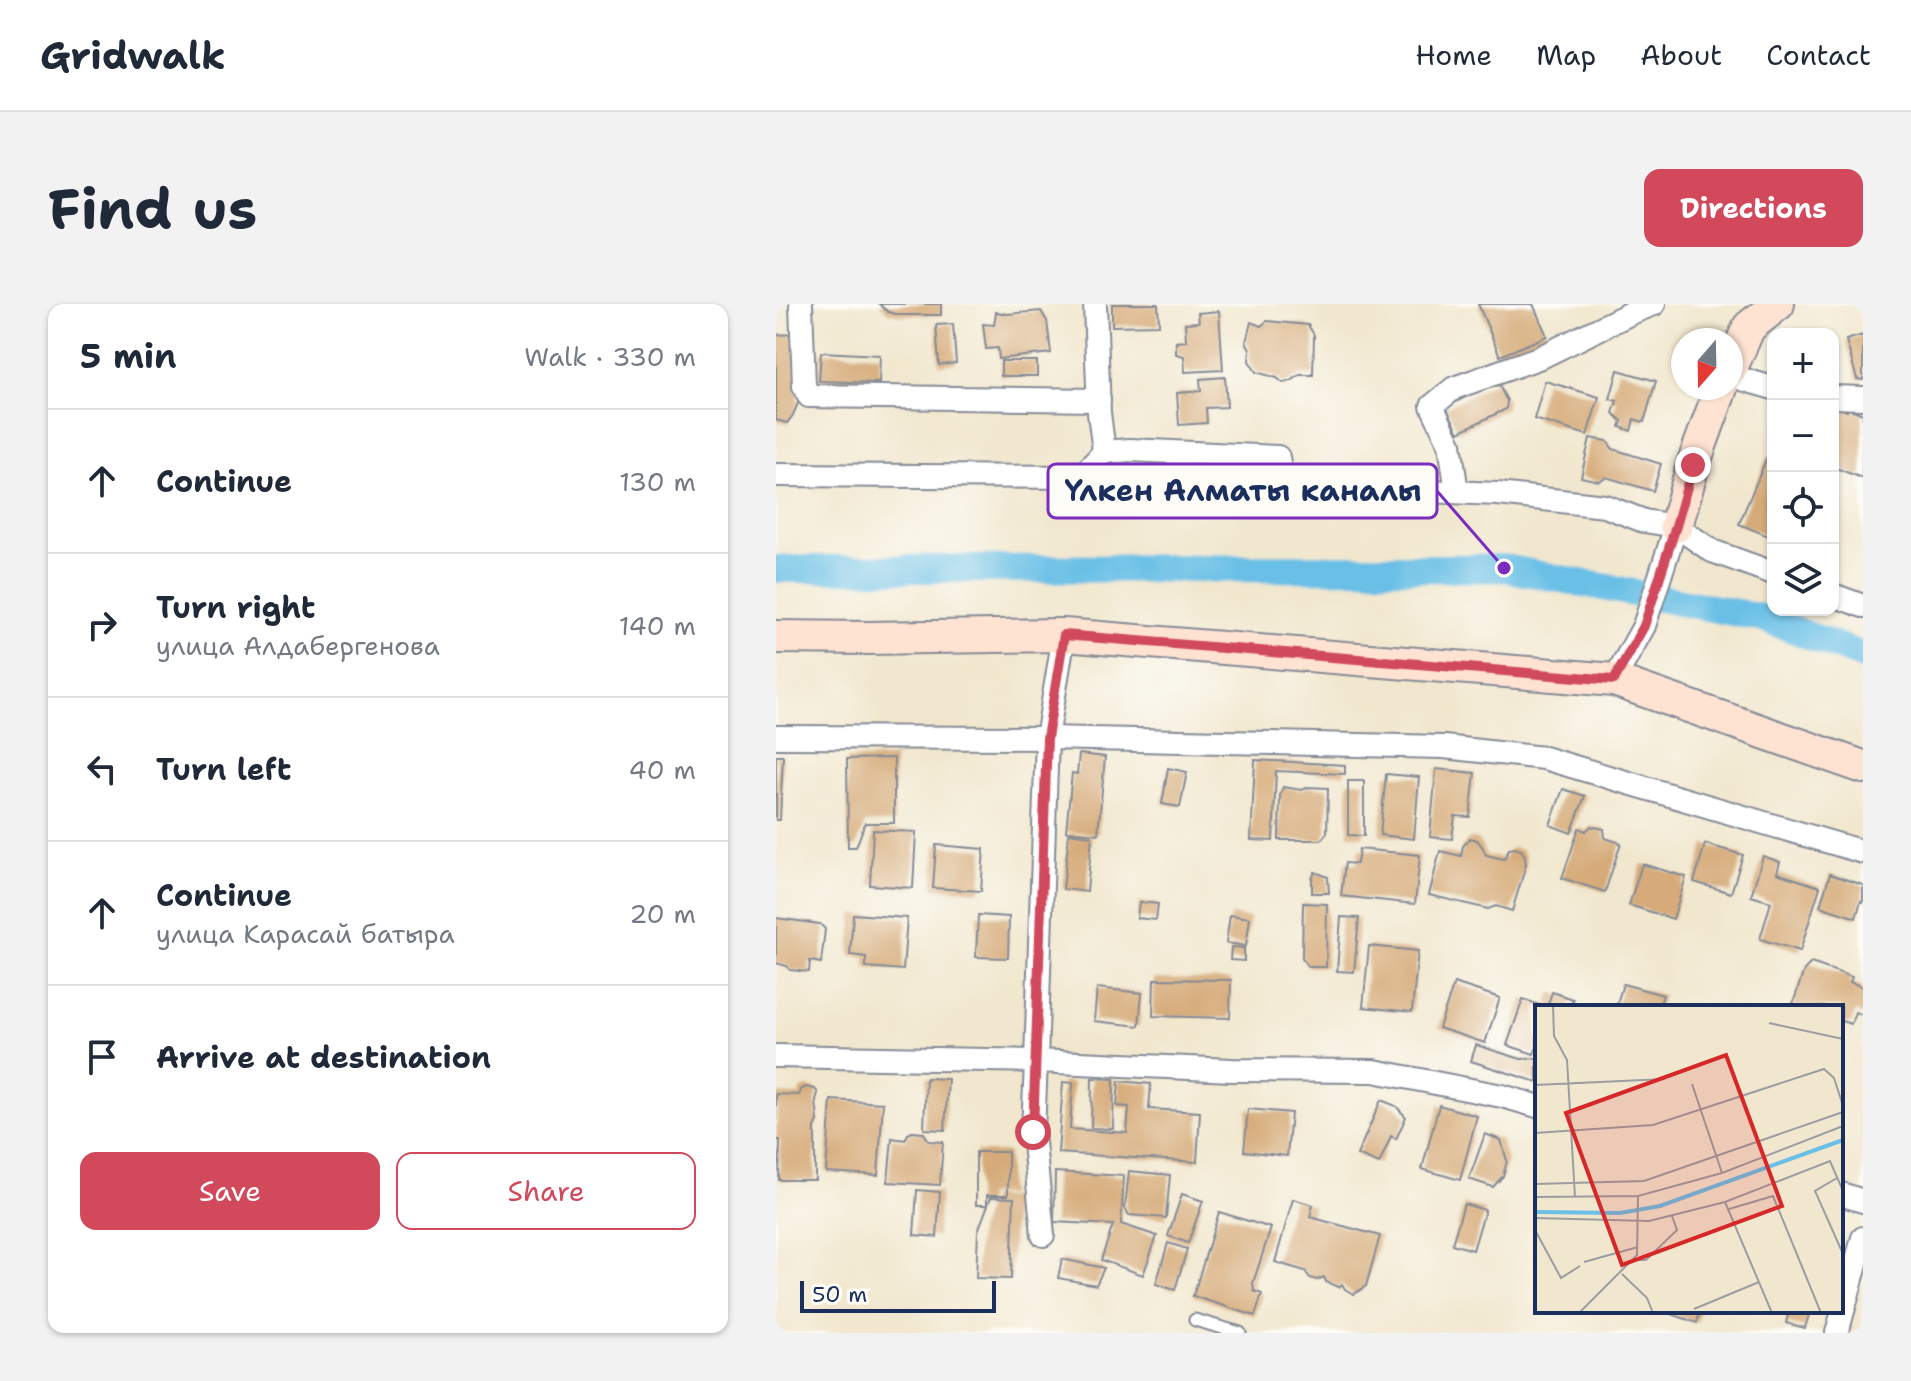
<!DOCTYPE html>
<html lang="en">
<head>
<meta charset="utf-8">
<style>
	body { margin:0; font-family:"Shantell Sans",sans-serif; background:#f2f2f3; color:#1f2937 }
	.controls { position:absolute; right:24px; top:24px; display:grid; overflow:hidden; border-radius:16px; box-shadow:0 2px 6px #0004 }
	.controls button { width:72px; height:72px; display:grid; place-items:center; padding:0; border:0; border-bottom:2px solid #e0e1e3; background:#fff; color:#1f2937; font:40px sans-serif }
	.compass { position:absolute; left:895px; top:24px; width:72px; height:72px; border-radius:50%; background:#fff; box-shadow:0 2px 6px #0004; rotate:200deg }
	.scale { position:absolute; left:24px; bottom:20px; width:196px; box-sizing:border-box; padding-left:8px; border:4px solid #1b2f5e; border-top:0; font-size:22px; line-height:28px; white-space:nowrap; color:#1b2f5e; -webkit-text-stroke:6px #fdfcf7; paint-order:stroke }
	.stop { position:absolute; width:24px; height:24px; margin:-18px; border:6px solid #d1495b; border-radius:50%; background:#fff }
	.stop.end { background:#d1495b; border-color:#fff; box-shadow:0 2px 8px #0008 }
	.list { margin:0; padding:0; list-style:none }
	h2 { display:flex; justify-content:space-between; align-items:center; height:104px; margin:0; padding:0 32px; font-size:34px }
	h2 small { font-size:26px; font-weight:400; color:#747a83 }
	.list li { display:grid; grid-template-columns:52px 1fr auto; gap:24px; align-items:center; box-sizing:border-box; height:144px; padding:0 32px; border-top:2px solid #e0e1e3 }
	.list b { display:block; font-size:30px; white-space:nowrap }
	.list p { margin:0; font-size:26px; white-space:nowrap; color:#747a83 }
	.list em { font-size:26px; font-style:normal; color:#747a83 }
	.actions { display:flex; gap:16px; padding:24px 32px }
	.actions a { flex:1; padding:18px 0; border:2px solid #d1495b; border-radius:16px; text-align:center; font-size:28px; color:#d1495b }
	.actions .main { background:#d1495b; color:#fff }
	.icon { flex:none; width:44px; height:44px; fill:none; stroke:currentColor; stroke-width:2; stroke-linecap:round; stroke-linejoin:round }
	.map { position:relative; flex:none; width:1087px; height:1029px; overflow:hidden; border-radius:16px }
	header { display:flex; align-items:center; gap:48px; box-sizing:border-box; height:112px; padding:0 40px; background:#fff; border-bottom:2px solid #e0e1e3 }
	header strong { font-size:38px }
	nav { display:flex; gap:44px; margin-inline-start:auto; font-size:28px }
	.intro { display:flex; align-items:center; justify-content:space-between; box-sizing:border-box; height:192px; padding:0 48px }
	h1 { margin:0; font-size:56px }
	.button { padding:20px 36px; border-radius:16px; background:#d1495b; color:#fff; font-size:28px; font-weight:700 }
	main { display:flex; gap:48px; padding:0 48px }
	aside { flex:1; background:#fff; border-radius:16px; box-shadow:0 2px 6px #0004 }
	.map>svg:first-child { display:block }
</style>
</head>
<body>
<header>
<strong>Gridwalk</strong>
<nav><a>Home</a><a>Map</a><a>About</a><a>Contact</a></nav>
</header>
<div class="intro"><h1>Find us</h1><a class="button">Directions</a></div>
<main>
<aside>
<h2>5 min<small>Walk · 330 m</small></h2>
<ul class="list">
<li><svg class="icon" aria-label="ahead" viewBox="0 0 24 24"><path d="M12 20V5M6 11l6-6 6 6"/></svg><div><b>Continue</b></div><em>130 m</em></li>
<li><svg class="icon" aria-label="right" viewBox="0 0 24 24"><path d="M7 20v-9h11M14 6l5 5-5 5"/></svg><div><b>Turn right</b><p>улица Алдабергенова</p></div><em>140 m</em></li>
<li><svg class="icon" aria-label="left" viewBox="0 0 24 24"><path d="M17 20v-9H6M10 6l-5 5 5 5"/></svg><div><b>Turn left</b></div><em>40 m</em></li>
<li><svg class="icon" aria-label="ahead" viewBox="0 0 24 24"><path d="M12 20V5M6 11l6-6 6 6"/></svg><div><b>Continue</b><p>улица Карасай батыра</p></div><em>20 m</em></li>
<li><svg class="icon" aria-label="arrive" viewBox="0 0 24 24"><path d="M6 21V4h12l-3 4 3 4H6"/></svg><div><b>Arrive at destination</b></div></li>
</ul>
<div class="actions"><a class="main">Save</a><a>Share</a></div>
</aside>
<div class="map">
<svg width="1087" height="1029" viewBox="0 0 1087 1029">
	<rect width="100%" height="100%" fill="#fdfcf7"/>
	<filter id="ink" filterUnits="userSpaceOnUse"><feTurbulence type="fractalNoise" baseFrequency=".0125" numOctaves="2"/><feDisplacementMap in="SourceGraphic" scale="16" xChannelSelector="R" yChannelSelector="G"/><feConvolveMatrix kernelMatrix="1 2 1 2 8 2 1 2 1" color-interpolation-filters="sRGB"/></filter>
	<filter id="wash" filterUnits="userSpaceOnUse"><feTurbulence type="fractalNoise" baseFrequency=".006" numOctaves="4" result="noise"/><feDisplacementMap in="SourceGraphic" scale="32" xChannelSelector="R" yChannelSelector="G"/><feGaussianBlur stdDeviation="1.8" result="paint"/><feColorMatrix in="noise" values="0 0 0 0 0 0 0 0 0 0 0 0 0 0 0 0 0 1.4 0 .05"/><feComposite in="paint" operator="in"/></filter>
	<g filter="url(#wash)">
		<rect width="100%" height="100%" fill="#f1e7ce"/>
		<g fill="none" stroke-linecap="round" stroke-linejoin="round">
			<path stroke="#69bfe6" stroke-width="28" d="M0 265 728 264 987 314 1087 352"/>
		</g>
		<g id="blocks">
			<g fill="#d6ab79">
				<path d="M103 0H165V11H124L112 8Z"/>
				<path d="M336 0H382L383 21 336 22Z"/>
				<path d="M702 0H757L771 32 724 52Z"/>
				<path d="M265 7 271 17 275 49 223 55 222 44 210 45 207 20 218 21 220 8 232 10Z"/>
				<path d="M443 7 447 66 409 68 408 52 400 50V38L410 37 409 19 423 18 422 9Z"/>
				<path d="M491 17 532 21 538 31 537 71H524L515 77 507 79 501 74 480 68 473 57 474 45 470 38 475 18 485 22Z"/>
				<path d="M177 20 180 59 163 61 160 21Z"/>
				<path d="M19 30 22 99 17 111 11 119 0 116V31Z"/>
				<path d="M1087 31V76L1081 75 1070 36Z"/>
				<path d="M45 48 104 51 103 79 43 77Z"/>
				<rect x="225" y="57" width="36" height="15"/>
				<path d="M842 66 880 77 868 118 858 115 855 127 844 123 846 117 837 109 841 97 834 95Z"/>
				<path d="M449 73 451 103 430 104 431 119 403 121 401 89 425 87 424 75Z"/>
				<path d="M721 77 731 97 730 105 683 128 670 103Z"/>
				<path d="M769 77 823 93 811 131 758 115Z"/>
				<path d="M1057 102 1071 107 1072 104 1087 110 1086 174 1057 163Z"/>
				<path d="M814 134 831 137 837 145 885 160 877 187 830 173 823 177 805 173Z"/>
				<path d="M991 153 997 156V234L963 220Z"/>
				<path d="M303 450 329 453 322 530 290 527 296 469 301 470Z"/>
				<path d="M0 452H7L4 516H0Z"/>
				<path d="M118 454V519H89L80 543H72L71 455Z"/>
				<path d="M479 456 569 461V470L500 467 497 537 475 536Z"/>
				<path d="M392 464 411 468 404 503 386 500Z"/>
				<path d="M660 465 699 469 694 513 679 512 676 535 654 533Z"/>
				<path d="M610 470 643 473 638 535 604 531Z"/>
				<path d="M572 477H588V532L572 531Z"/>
				<path d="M507 483 526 486 532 483 552 484 551 529 545 536H503L504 492Z"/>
				<path d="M787 485 809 492 795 529 774 521Z"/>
				<path d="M815 522 828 525 829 534 845 539 829 588 786 574 803 524 810 527Z"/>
				<path d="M97 526 140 528 137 584 94 581Z"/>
				<path d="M293 529 316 532 311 588 287 585Z"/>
				<path d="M694 534 701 536 706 542 710 551 728 555 733 545 739 544 745 546 749 552 750 561 736 607 720 602 712 605 653 591 664 547 685 552 687 542Z"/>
				<path d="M929 540 967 551 955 589 918 578Z"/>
				<path d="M160 541 208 545 205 587 157 584Z"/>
				<path d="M583 545 644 551 639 600 565 592 569 559 581 560Z"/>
				<path d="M987 552 1004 558 1001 569 1044 583 1024 647 984 635 995 598 975 592Z"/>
				<path d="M866 560 910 573 897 615 853 601Z"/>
				<path d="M539 568 552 573 553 589H536V575Z"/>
				<path d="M1054 570 1087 581V598L1085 597 1080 614 1044 602Z"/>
				<path d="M363 598 382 600 380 616 361 614Z"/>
				<path d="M527 599 551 600 550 663H533L526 655Z"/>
				<path d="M77 610 131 614 127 666 90 663V653L74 651Z"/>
				<path d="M202 611 233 613 232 654 200 653Z"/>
				<path d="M454 611 474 614 470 642 450 639Z"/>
				<path d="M565 613 583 614 578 668 561 667Z"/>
				<path d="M0 614 44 620 49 625 45 659 34 657 33 668 14 666 11 662 0 659Z"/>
				<path d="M593 642 642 647 636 708 587 703Z"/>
				<path d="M455 643 468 644V657L454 656Z"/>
				<path d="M1035 659 1076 673 1074 678 1087 683V711L1079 708 1075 720 1065 717V703H1016L1028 666Z"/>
				<path d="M378 675 455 676 454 714 377 712Z"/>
				<path d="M678 679 724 694 709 739 663 724Z"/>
				<path d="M847 680 887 691 883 703H840Z"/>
				<path d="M321 684 366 689 363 722 318 717Z"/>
				<path d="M776 688 797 695 794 703H771Z"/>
				<path d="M747 695 769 703H761V745H760L758 750 731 741Z"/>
				<path d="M700 741 745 755 761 754V778L695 757Z"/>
				<path d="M150 774 172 775 169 826 148 825Z"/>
				<path d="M316 774 338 775 337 825 315 824Z"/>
				<path d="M343 777 375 780 373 805 424 808 421 858 282 849 287 778 297 779 294 825 351 829 353 803 341 802Z"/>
				<path d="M30 783 39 785 42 789 40 796 42 817 39 823V876H3L4 836H0V790L23 791 25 786Z"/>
				<path d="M55 796 107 799 102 871 50 868Z"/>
				<path d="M605 796 620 802 630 813 620 835 615 832 603 860 581 851Z"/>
				<path d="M663 801 701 812 684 876 646 865Z"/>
				<path d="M472 805 515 809 511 852 468 847Z"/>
				<path d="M136 828 148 829 153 837 167 838 164 881 112 878 116 834 129 836 132 830Z"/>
				<path d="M709 830 725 836 731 857 727 872 717 883 693 875Z"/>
				<path d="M200 848H232V891H211V901H200Z"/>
				<path d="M353 867 394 871 390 914 353 911 349 904Z"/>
				<path d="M279 868 348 872 345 920 381 932 367 971 325 956 337 921 278 918Z"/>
				<path d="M141 886 164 888 161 933 138 931Z"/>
				<path d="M406 890 427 897 412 939 392 932Z"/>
				<path d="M215 893 238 894 235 975 200 974 202 927Z"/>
				<path d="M517 895 537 901 534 913 604 932 590 982 578 990 569 985 566 980 563 983 550 978 548 973 541 976 534 974 529 967 499 958Z"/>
				<path d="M688 900 709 906 697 946 676 940Z"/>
				<path d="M443 908 495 924 477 979 478 987 486 990 479 1012 417 992Z"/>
				<path d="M392 939 411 945 399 986 380 980Z"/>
				<path d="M286 955 328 964 320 981 282 974Z"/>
				<path d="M887 1007H924L921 1019Z"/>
				<path d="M1013 1007H1034L1029 1024 1010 1019Z"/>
			</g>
		</g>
	</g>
	<g filter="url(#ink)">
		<use href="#blocks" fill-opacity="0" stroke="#868b96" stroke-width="2"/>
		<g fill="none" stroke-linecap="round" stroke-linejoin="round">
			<g stroke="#868b96" stroke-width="15">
				<path id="lane" d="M419 1016 464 1029"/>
			</g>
			<g stroke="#868b96" stroke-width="26">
				<g id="street">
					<path d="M25 0 28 82 33 92 323 96"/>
					<path d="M319 0 323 109 328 148 354 146 502 153 506 181 722 190 829 202 868 217 900 222 936 247 997 269"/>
					<path d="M955 72 997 84"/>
					<path d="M1057 93 1087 94"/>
					<path d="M0 171 305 173 328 148"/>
					<path d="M681 188 674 140 656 102 678 84 765 53 855 9 878 0"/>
					<path d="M1057 291 1087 302"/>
					<path d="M838 376 868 322 900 222"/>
					<path d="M0 433 271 434 668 443 768 454 1087 548"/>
					<path d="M0 752 260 757 456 766 598 767 726 792 761 802"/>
					<path d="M1065 890 1087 897"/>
					<path d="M267 931 257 828 260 757 271 434 288 331"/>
					<path d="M1061 1029 1087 934"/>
				</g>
			</g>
			<g stroke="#868b96" stroke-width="36">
				<g id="secondary">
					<path d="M955 64 973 23 1002 0"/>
					<path d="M900 222 917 161 945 84"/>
					<path d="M0 333 91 334 288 331 838 376 1087 463"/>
				</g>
			</g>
			<use href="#lane" stroke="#fff" stroke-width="11"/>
			<use href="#street" stroke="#fff" stroke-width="22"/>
			<use href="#secondary" stroke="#fee3d2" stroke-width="32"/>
		</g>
	</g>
	<g fill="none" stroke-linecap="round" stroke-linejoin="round" filter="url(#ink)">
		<path stroke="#d1495b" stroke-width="10" d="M257 828 271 434 288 331 838 376 868 322 900 222 917 161"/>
	</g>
	<g transform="translate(759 701)">
		<rect width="308" height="308" fill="#f1e7ce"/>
		<path fill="none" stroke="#69bfe6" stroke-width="4" d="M0 207 85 208 125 201 308 135"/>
		<path fill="none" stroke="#9b9da1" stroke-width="2" d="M18 0 19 31 32 55 40 192M234 18 308 34M157 79 187 168M0 80 130 74M0 128 118 120 289 64 299 73 308 101M302 173 280 186 308 249M0 179 109 176 308 107M0 192 103 191 187 168 308 121M190 197 295 156 308 186M194 204 238 191 286 308M0 213 114 216 190 197 237 308M0 225 26 273 45 261M99 255H111L142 225 137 211M49 257 103 242M87 269 112 293 118 308M159 304 224 277M44 308 102 250 103 191"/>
		<path fill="#d62828" fill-opacity="0.15" stroke="#d62828" stroke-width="4" d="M191 50 247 201 87 260 31 108Z"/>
		<rect width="308" height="308" fill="none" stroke="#1b2f5e" stroke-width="4"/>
	</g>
	<path fill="none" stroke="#7b2cbf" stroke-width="3" d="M728 264L661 187"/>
	<circle fill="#7b2cbf" stroke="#fdfcf7" stroke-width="3" cx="728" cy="264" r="8"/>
	<rect fill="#fdfcf7" stroke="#7b2cbf" stroke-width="3" x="272" y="160" width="389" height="54" rx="8"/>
	<g font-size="30" text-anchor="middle" font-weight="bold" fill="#1b2f5e">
		<text x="467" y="197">Үлкен Алматы каналы</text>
	</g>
</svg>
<div class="controls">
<button>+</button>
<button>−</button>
<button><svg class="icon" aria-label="locate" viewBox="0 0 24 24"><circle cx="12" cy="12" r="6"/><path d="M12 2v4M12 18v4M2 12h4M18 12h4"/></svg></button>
<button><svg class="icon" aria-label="layers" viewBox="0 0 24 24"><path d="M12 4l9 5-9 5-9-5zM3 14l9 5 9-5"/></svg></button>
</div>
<svg class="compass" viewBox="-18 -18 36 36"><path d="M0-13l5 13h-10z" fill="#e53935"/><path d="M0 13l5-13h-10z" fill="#747a83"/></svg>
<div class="scale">50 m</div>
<div class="stop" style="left:257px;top:828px"></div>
<div class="stop end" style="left:917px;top:161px"></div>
</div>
</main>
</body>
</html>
